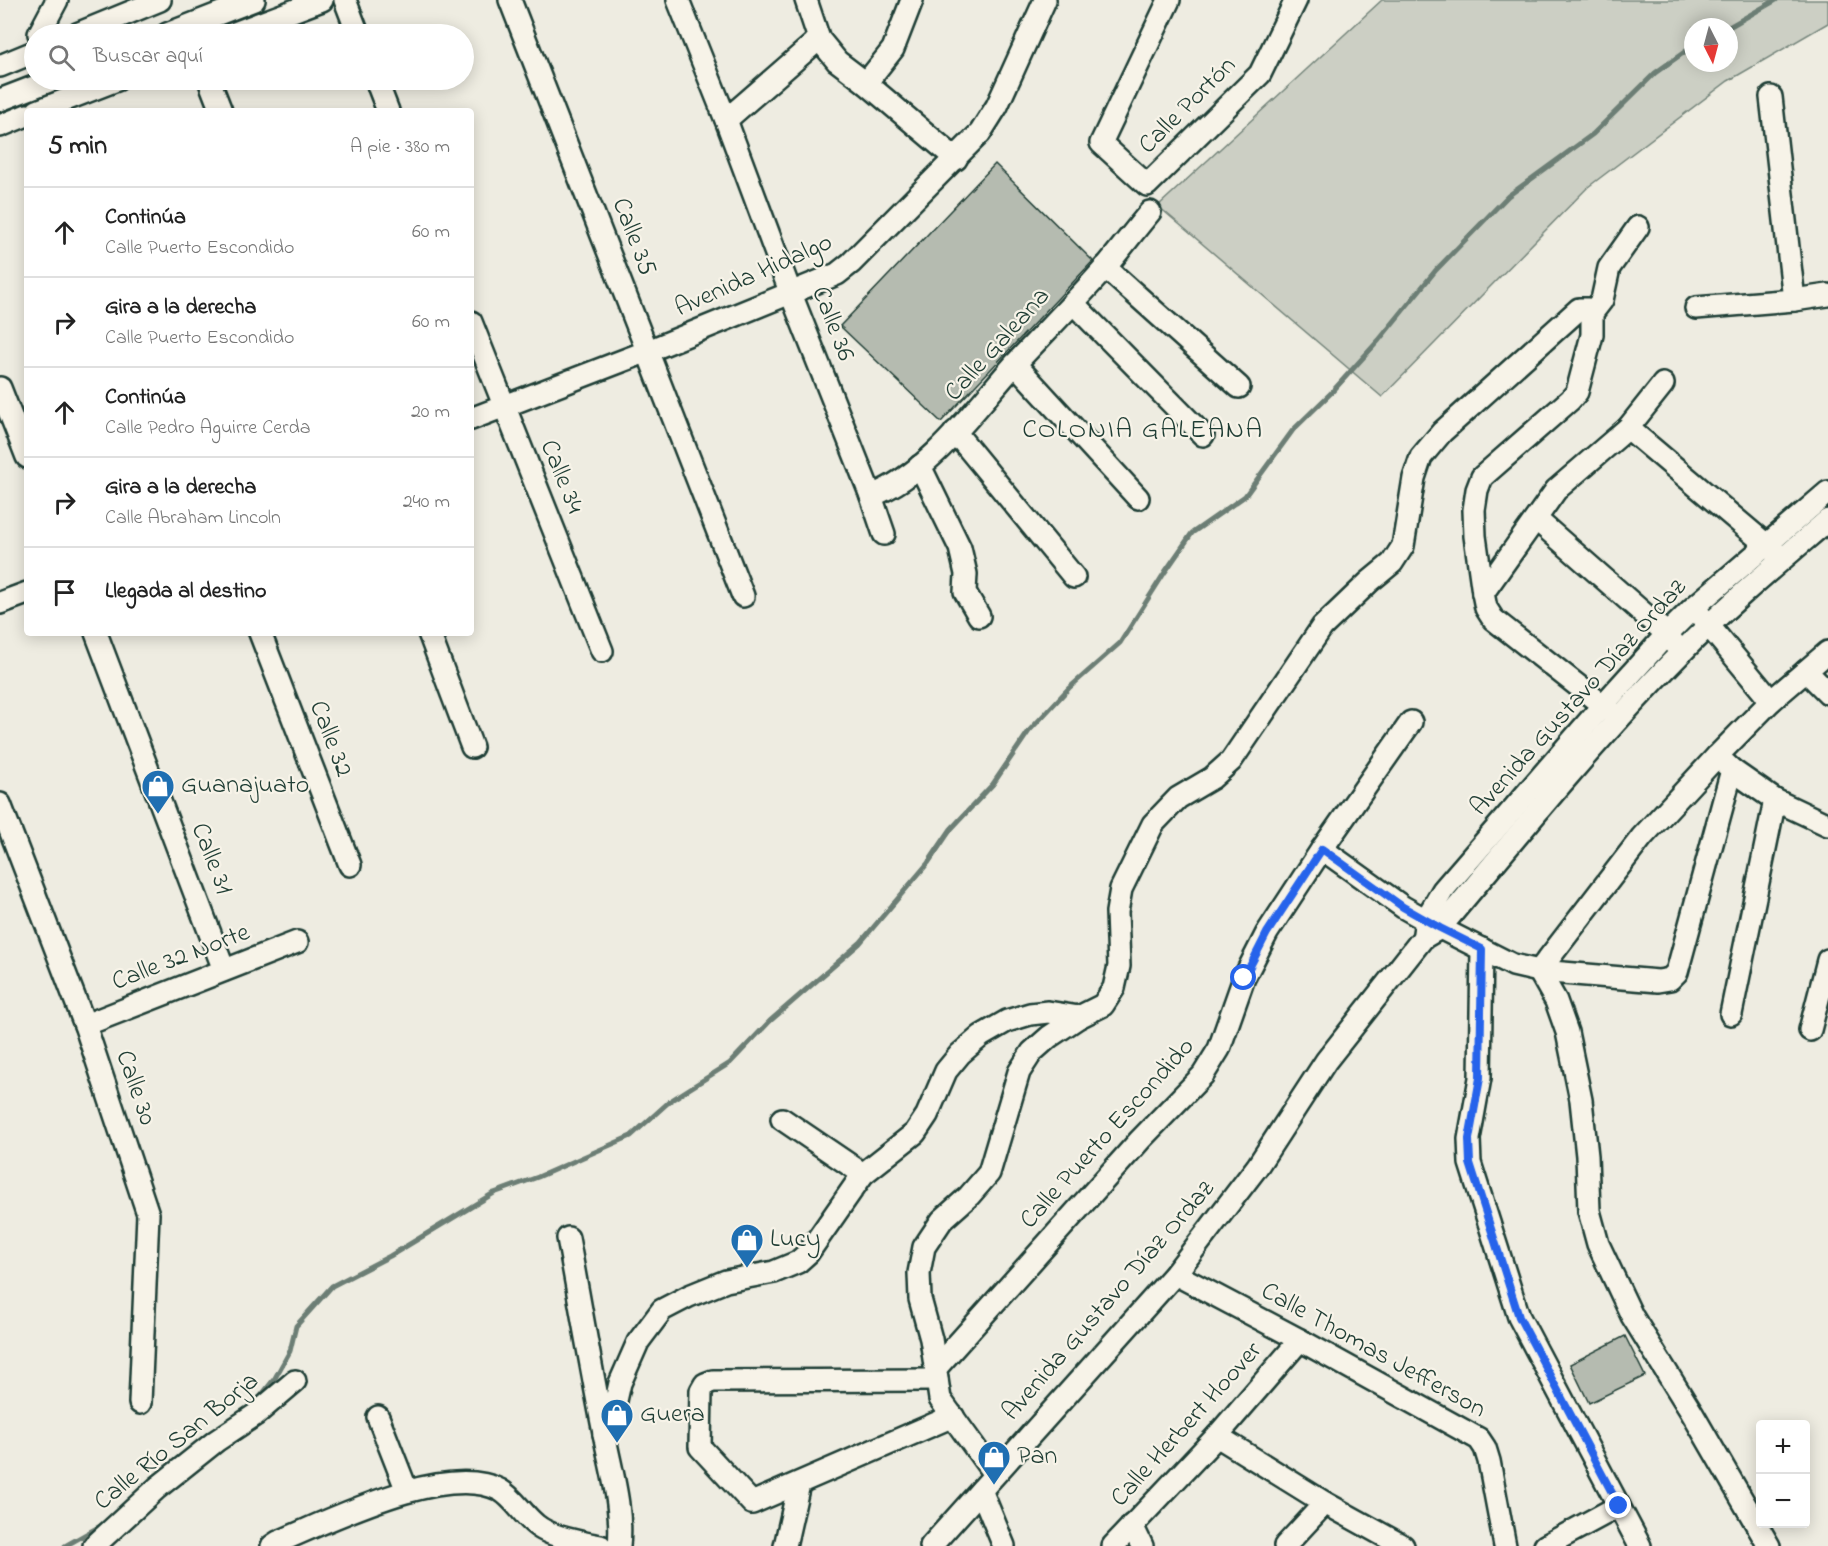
<!DOCTYPE html>
<html lang="es">
<head>
<meta charset="utf-8">
<style>
	body { margin:0; font-family:"Indie Flower",sans-serif; background:#f2f2f2; color:#222 }
	.controls { position:absolute; right:18px; bottom:18px; display:grid; overflow:hidden; border-radius:6px; box-shadow:0 3px 15px #0003 }
	.controls button { width:54px; height:54px; display:grid; place-items:center; padding:0; border:0; border-bottom:2px solid #e0e0e0; background:#fff; color:#222; font:30px sans-serif }
	.compass { position:absolute; left:1684px; top:18px; width:54px; height:54px; border-radius:50%; background:#fff; box-shadow:0 3px 15px #0003; rotate:174deg }
	.stop { position:absolute; width:18px; height:18px; margin:-14px; border:4px solid #2563eb; border-radius:50%; background:#fff }
	.stop.end { background:#2563eb; border-color:#fff; box-shadow:0 2px 6px #0008 }
	.list { margin:0; padding:0; list-style:none }
	h2 { display:flex; justify-content:space-between; align-items:center; height:78px; margin:0; padding:0 24px; font-size:26px }
	h2 small { font-size:20px; font-weight:400; color:#767676 }
	.list li { display:grid; grid-template-columns:39px 1fr auto; gap:18px; align-items:center; box-sizing:border-box; height:90px; padding:0 24px; border-top:2px solid #e0e0e0 }
	.list b { display:block; font-size:22px; white-space:nowrap }
	.list p { margin:0; font-size:20px; white-space:nowrap; color:#767676 }
	.list em { font-size:20px; font-style:normal; color:#767676 }
	.icon { flex:none; width:33px; height:33px; fill:none; stroke:currentColor; stroke-width:2; stroke-linecap:round; stroke-linejoin:round }
	.map { position:relative; flex:none; width:1828px; height:1546px; overflow:hidden }
	.search { position:absolute; background:#fff; box-shadow:0 3px 15px #0003; left:24px; top:24px; width:450px; height:66px; display:flex; align-items:center; gap:15px; box-sizing:border-box; padding:0 21px; border-radius:33px; color:#767676; font-size:22px }
	.panel { position:absolute; background:#fff; box-shadow:0 3px 15px #0003; left:24px; top:108px; width:450px; height:528px; border-radius:6px }
	.map>svg:first-child { display:block }
</style>
</head>
<body>
<div class="map">
<svg width="1828" height="1546" viewBox="0 0 1828 1546">
	<rect width="100%" height="100%" fill="#eeece1"/>
	<filter id="ink" filterUnits="userSpaceOnUse"><feTurbulence type="fractalNoise" baseFrequency=".0167" numOctaves="2"/><feDisplacementMap in="SourceGraphic" scale="12" xChannelSelector="R" yChannelSelector="G"/><feConvolveMatrix kernelMatrix="1 2 1 2 8 2 1 2 1" color-interpolation-filters="sRGB"/></filter>
	<g filter="url(#ink)">
		<path fill="#cccfc4" stroke="#76867c" stroke-width="1.5" fill-rule="evenodd" d="M1382 0H1828V23L1728 81 1588 187 1382 397 1158 206ZM1693 27H1729V63H1693Z"/>
		<g fill="none" stroke-linecap="round" stroke-linejoin="round">
			<g stroke="#6c7e74" stroke-width="5">
				<path d="M1729 27 1776 0"/>
				<path d="M257 1401 275 1378 290 1351 296 1326 332 1286 390 1256 494 1193 538 1177 631 1136 670 1101 730 1063 770 1021 860 943 928 863 951 829 993 784 1029 731 1069 688 1120 643 1165 572 1192 533 1245 496 1293 430 1331 393 1379 340 1436 270 1508 196 1593 134 1655 73 1693 46"/>
				<path d="M65 1546 104 1524"/>
			</g>
		</g>
		<g fill="#b5bbb0" stroke="#1f3d34" stroke-width="1.5">
			<path d="M995 164 1093 261 941 422 840 326Z"/>
			<path d="M1625 1336 1645 1376 1589 1403 1570 1364Z"/>
		</g>
		<g fill="none" stroke-linecap="round" stroke-linejoin="round">
			<g stroke="#1f3d34" stroke-width="26">
				<g id="minor">
					<path d="M345 0 358 34"/>
					<path d="M510 0 743 596"/>
					<path d="M678 0 726 120 791 294 871 496 884 534"/>
					<path d="M806 0 819 39 837 61 866 83 956 159"/>
					<path d="M1169 0 1101 143 1147 185 1260 74 1296 0"/>
					<path d="M39 34 57 0"/>
					<path d="M77 34 160 0"/>
					<path d="M167 34 254 0"/>
					<path d="M232 34 322 0"/>
					<path d="M0 66 34 52"/>
					<path d="M209 80 221 111"/>
					<path d="M376 80 388 111"/>
					<path d="M866 83 893 49 912 0"/>
					<path d="M1771 97 1794 300"/>
					<path d="M0 100 52 80"/>
					<path d="M37 111 117 80"/>
					<path d="M726 120 819 39"/>
					<path d="M0 126 27 115"/>
					<path d="M1105 267 1239 387"/>
					<path d="M1073 303 1203 435"/>
					<path d="M1696 308 1794 300 1828 295"/>
					<path d="M471 322 602 651"/>
					<path d="M1015 364 1138 498"/>
					<path d="M0 388 27 457"/>
					<path d="M471 419 648 351 837 274 851 263 980 133 997 106 1045 0"/>
					<path d="M1628 428 1776 553"/>
					<path d="M955 432 1074 577"/>
					<path d="M920 466 960 548 966 574 965 592 979 616"/>
					<path d="M871 496C930 473 973 411 1014 365 1044 333 1075 302 1104 269 1120 250 1134 231 1150 212"/>
					<path d="M1536 519 1667 634 1675 645"/>
					<path d="M1483 593 1556 490 1628 428 1663 384"/>
					<path d="M0 603 27 593"/>
					<path d="M1700 615 1771 701"/>
					<path d="M96 633 224 970"/>
					<path d="M260 633 350 865"/>
					<path d="M429 633 472 747"/>
					<path d="M1806 671 1828 693"/>
					<path d="M1619 718 1493 619 1486 608 1483 593 1475 536 1474 510 1477 490 1482 477 1570 400 1577 392 1592 335V313L1602 300 1609 268 1638 227"/>
					<path d="M1732 770 1775 800 1828 825"/>
					<path d="M0 804 85 1025 148 1214 140 1403"/>
					<path d="M1322 849 1403 907 1440 928 1513 965 1539 971 1658 981 1670 979 1677 972 1732 770 1717 756"/>
					<path d="M1424 933 1426 919 1443 890 1603 705 1667 634 1693 608 1828 492"/>
					<path d="M1482 949 1480 1078 1469 1139 1470 1163 1519 1317 1640 1546"/>
					<path d="M1539 971 1556 1001 1567 1032 1581 1100 1587 1156 1589 1211 1598 1244 1632 1316 1692 1413 1769 1546"/>
					<path d="M1539 971 1642 837 1717 756 1771 701 1828 652"/>
					<path d="M1731 1014 1775 800"/>
					<path d="M85 1025 297 942"/>
					<path d="M1810 1030 1828 960"/>
					<path d="M782 1119 863 1174"/>
					<path d="M568 1238C580 1303 591 1368 604 1433 611 1471 623 1507 619 1546"/>
					<path d="M1175 1274 1300 1340 1479 1439 1485 1448 1489 1461 1505 1546"/>
					<path d="M936 1368 1140 1140 1203 1075 1219 1049 1244 978 1267 933 1322 849 1411 722"/>
					<path d="M937 1380 713 1381 705 1384 701 1391 700 1447 752 1503 953 1416"/>
					<path d="M378 1417 407 1491"/>
					<path d="M604 1434 613 1414 620 1383 638 1342 662 1310 689 1296 726 1281 774 1272 798 1262 808 1253 863 1174 915 1133 927 1115 946 1071 960 1054 981 1036 1007 1021 1030 1014 1048 1012 1079 1017"/>
					<path d="M1217 1436 1325 1503 1403 1546"/>
					<path d="M994 1474 940 1399 931 1339 920 1299 919 1273 924 1247 942 1220 969 1196 989 1173 1019 1072 1032 1052 1049 1037 1079 1017 1103 1005 1114 988 1119 966 1117 912 1121 889 1153 824 1178 798 1212 778 1231 761 1322 627 1369 582 1392 563 1403 546 1414 478 1421 457 1442 432 1579 309H1588L1592 313"/>
					<path d="M981 1490 1004 1546"/>
					<path d="M1132 1525 1142 1546"/>
					<path d="M94 1546 157 1488 216 1441 255 1415 295 1381"/>
					<path d="M272 1546 278 1542C331 1520 446 1462 500 1490 514 1498 523 1515 536 1525 550 1537 583 1543 601 1546"/>
					<path d="M785 1546 799 1484"/>
					<path d="M931 1546 1175 1274 1257 1167 1326 1061 1423 938 1440 928C1518 835 1594 741 1680 654 1726 606 1778 563 1828 520"/>
					<path d="M1113 1546 1217 1436 1300 1340"/>
					<path d="M1285 1546 1325 1503"/>
					<path d="M1545 1546 1619 1506"/>
				</g>
			</g>
			<use href="#minor" stroke="#f7f3e8" stroke-width="21"/>
		</g>
	</g>
	<g fill="none" stroke-linecap="round" stroke-linejoin="round" filter="url(#ink)">
		<path stroke="#2563eb" stroke-width="8" d="M1244 978 1267 933 1322 849 1403 907 1440 928 1482 949 1480 1078 1469 1139 1470 1163 1519 1317 1619 1506"/>
	</g>
	<defs>
		<g id="shop-pin" transform="scale(1.725)"><path d="M0 17L-7.5 6A9.5 9.5 0 1 1 7.5 6Z" fill="#1f6fb2" stroke="#f7f3e8"/><path d="M-5-2.5h2.3a2.7 3.5 0 0 1 5.4 0H5L5.5 6h-11ZM-1.5-2.5h3a1.5 2.3 0 0 0-3 0Z" fill="#fff"/></g>
	</defs>
	<g fill-rule="evenodd">
		<use href="#shop-pin" x="158" y="786"/>
		<use href="#shop-pin" x="747" y="1240"/>
		<use href="#shop-pin" x="617" y="1415"/>
		<use href="#shop-pin" x="994" y="1457"/>
	</g>
	<g text-anchor="middle" dominant-baseline="central" stroke-width="4.5" stroke-linejoin="round" paint-order="stroke">
		<g font-size="26" fill="#1f3d34" stroke="#f7f3e8">
			<text transform="translate(1188 106) rotate(-45)">Calle Portón</text>
			<text transform="translate(633 237) rotate(69)">Calle 35</text>
			<text transform="translate(754 276) rotate(-24)">Avenida Hidalgo</text>
			<text transform="translate(832 324) rotate(69)">Calle 36</text>
			<text transform="translate(998 345) rotate(-48)">Calle Galeana</text>
			<text transform="translate(561 477) rotate(68)">Calle 34</text>
			<text transform="translate(1579 698) rotate(-48)">Avenida Gustavo Díaz Ordaz</text>
			<text transform="translate(330 739) rotate(69)">Calle 32</text>
			<text transform="translate(211 859) rotate(69)">Calle 31</text>
			<text transform="translate(181 958) rotate(-21)">Calle 32 Norte</text>
			<text transform="translate(135 1088) rotate(71)">Calle 30</text>
			<text transform="translate(1108 1134) rotate(-48)">Calle Puerto Escondido</text>
			<text transform="translate(1109 1301) rotate(-49)">Avenida Gustavo Díaz Ordaz</text>
			<text transform="translate(1373 1351) rotate(29)">Calle Thomas Jefferson</text>
			<text transform="translate(1187 1425) rotate(-48)">Calle Herbert Hoover</text>
			<text transform="translate(177 1442) rotate(-39)">Calle Río San Borja</text>
		</g>
		<g font-size="26" fill="#1f3d34" stroke="#f7f3e8" text-anchor="start">
			<text x="181" y="786">Guanajuato</text>
			<text x="770" y="1240">Lucy</text>
			<text x="640" y="1415">Guera</text>
			<text x="1017" y="1457">Pan</text>
		</g>
		<g font-size="27" letter-spacing="1.5" fill="#1f3d34" stroke="#f7f3e8">
			<text x="1143" y="430">COLONIA GALEANA</text>
		</g>
	</g>
</svg>
<div class="controls">
<button>+</button>
<button>−</button>
</div>
<svg class="compass" viewBox="-18 -18 36 36"><path d="M0-13l5 13h-10z" fill="#e53935"/><path d="M0 13l5-13h-10z" fill="#767676"/></svg>
<div class="stop" style="left:1244px;top:978px"></div>
<div class="stop end" style="left:1619px;top:1506px"></div>
<div class="search"><svg class="icon" aria-label="search" viewBox="0 0 24 24"><circle cx="10" cy="10" r="6"/><path d="M15 15l6 6"/></svg>Buscar aquí</div>
<section class="panel">
<h2>5 min<small>A pie · 380 m</small></h2>
<ul class="list">
<li><svg class="icon" aria-label="ahead" viewBox="0 0 24 24"><path d="M12 20V5M6 11l6-6 6 6"/></svg><div><b>Continúa</b><p>Calle Puerto Escondido</p></div><em>60 m</em></li>
<li><svg class="icon" aria-label="right" viewBox="0 0 24 24"><path d="M7 20v-9h11M14 6l5 5-5 5"/></svg><div><b>Gira a la derecha</b><p>Calle Puerto Escondido</p></div><em>60 m</em></li>
<li><svg class="icon" aria-label="ahead" viewBox="0 0 24 24"><path d="M12 20V5M6 11l6-6 6 6"/></svg><div><b>Continúa</b><p>Calle Pedro Aguirre Cerda</p></div><em>20 m</em></li>
<li><svg class="icon" aria-label="right" viewBox="0 0 24 24"><path d="M7 20v-9h11M14 6l5 5-5 5"/></svg><div><b>Gira a la derecha</b><p>Calle Abraham Lincoln</p></div><em>240 m</em></li>
<li><svg class="icon" aria-label="arrive" viewBox="0 0 24 24"><path d="M6 21V4h12l-3 4 3 4H6"/></svg><div><b>Llegada al destino</b></div></li>
</ul>
</section>
</div>
</body>
</html>
